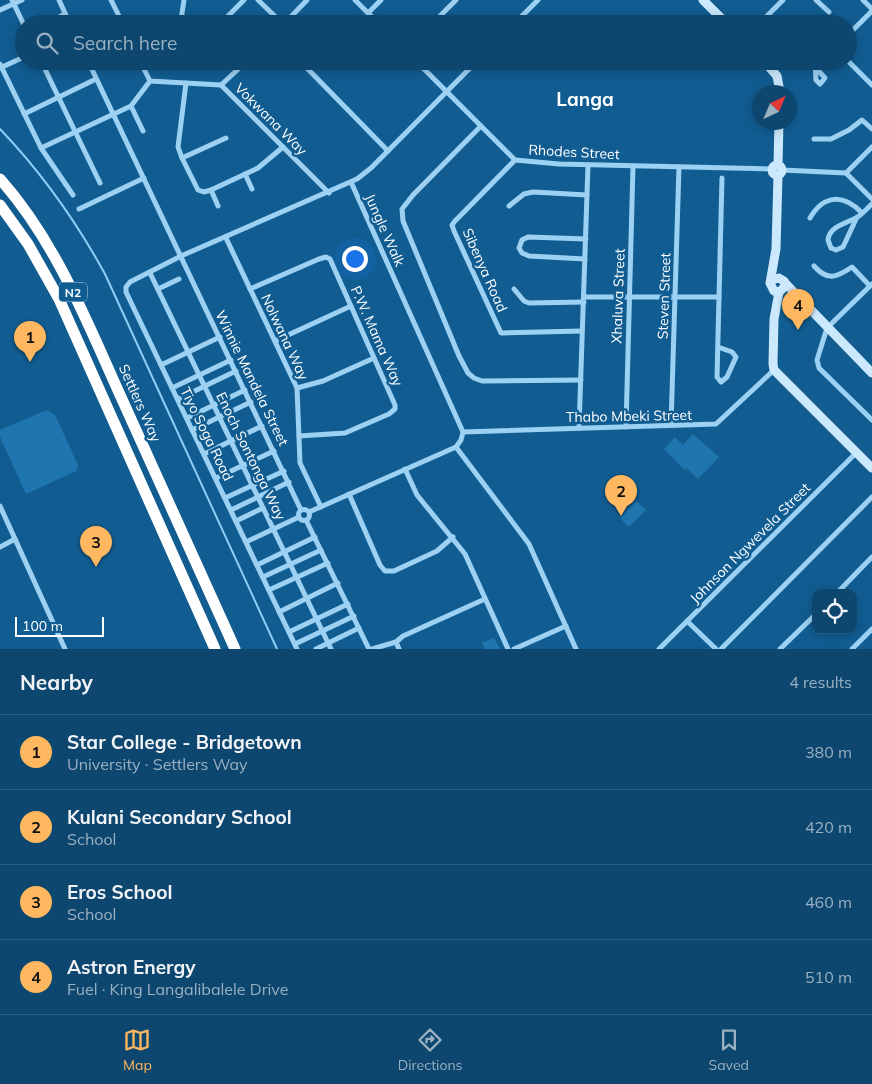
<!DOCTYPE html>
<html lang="en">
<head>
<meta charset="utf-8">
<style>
	body { margin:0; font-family:Mulish,sans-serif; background:#1b5076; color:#f1f3f6 }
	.controls { position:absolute; right:15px; bottom:15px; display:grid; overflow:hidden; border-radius:10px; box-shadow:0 2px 12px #0003 }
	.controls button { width:45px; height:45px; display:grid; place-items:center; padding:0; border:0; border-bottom:1px solid #2d5e81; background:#0d466e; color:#f1f3f6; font:25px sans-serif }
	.compass { position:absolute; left:752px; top:85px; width:45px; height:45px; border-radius:50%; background:#0d466e; box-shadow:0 2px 12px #0003; rotate:44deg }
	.scale { position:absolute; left:15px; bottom:12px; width:89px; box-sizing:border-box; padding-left:5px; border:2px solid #fff; border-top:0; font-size:14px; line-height:18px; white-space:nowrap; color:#fff; -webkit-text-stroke:4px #115d92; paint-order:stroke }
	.you { position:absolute; left:354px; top:258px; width:18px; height:18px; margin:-12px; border:4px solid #fff; border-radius:50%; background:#1a73e8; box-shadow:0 0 0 8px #1a73e833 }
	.badge { display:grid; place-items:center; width:32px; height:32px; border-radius:50%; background:#ffb85f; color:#111; font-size:16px; font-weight:700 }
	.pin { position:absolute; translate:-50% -41px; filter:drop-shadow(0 1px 2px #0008) }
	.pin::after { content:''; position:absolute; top:26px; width:18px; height:15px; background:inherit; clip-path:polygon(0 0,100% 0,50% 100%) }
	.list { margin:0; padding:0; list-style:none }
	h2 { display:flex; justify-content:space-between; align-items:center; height:65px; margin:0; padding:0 20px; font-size:21px }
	h2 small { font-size:16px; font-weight:400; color:#9ab1c2 }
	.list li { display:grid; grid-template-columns:32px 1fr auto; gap:15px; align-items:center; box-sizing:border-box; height:75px; padding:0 20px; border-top:1px solid #2d5e81 }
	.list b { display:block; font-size:19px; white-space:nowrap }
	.list p { margin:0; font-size:16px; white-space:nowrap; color:#9ab1c2 }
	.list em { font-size:16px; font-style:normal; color:#9ab1c2 }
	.icon { flex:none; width:28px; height:28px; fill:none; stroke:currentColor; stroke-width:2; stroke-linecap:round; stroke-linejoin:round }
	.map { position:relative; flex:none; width:872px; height:649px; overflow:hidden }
	.search { position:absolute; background:#0d466e; box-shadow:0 2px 12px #0003; left:15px; right:15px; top:15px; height:55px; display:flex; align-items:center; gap:12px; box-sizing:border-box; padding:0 18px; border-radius:28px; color:#9ab1c2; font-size:19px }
	.sheet { height:365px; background:#0d466e }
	nav { display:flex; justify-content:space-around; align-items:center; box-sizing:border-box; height:70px; border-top:1px solid #2d5e81; background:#0d466e; font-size:14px; color:#9ab1c2 }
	nav a { display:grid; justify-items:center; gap:2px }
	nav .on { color:#ffb85f }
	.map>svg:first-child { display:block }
</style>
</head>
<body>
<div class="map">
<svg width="872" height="649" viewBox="0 0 872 649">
	<rect width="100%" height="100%" fill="#115d92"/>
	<g fill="#1f76af">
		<path d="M47 410 55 415 78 465 76 471 26 494 0 437V430Z"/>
		<path d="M693 434C701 442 711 449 719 457L698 479 687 468 685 470 664 449 675 437 683 445Z"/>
		<path d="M636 501 646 510 629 527 620 518Z"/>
		<path d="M494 638 500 649H485L482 643Z"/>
	</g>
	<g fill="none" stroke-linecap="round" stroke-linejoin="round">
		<path stroke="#8ecef6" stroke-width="2" d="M0 129C42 173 76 221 105 274L277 649"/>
		<g stroke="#9dd1f3" stroke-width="5">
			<path d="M12 0 24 25"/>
			<path d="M59 0 70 24"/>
			<path d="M111 0 123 24"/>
			<path d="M258 0 283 24"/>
			<path d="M355 0 379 24"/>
			<path d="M816 0 829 12"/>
			<path d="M863 0 872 9"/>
			<path d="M0 10 22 0"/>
			<path d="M368 13 381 0"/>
			<path d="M46 24 65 14"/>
			<path d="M178 24 181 20 184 0"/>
			<path d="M232 24 229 20 228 16 244 0"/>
			<path d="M284 24 307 0"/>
			<path d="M432 24 456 0"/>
			<path d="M514 24 538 0"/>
			<path d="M759 24 783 0"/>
			<path d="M848 35 872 11"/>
			<path d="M41 61 100 183"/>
			<path d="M88 61 301 510"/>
			<path d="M140 61 150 81 221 85 329 193"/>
			<path d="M300 61 388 151"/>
			<path d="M416 61 515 160 559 164 772 169"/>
			<path d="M815 61 816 80 820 84 825 78 816 68"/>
			<path d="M848 61 872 85"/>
			<path d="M0 64 41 148 131 106"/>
			<path d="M0 68 24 57"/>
			<path d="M186 83 178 147 182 158 198 190 204 192 211 190 258 168 283 147"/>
			<path d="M221 85 247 61"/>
			<path d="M24 114 96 79"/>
			<path d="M481 126 413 195 402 209 403 221 459 356 468 373 474 378 482 381 581 380"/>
			<path d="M143 131 131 106 150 81"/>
			<path d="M814 139H831L849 130 862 120 872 129"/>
			<path d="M41 148 73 195"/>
			<path d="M182 158 226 138"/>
			<path d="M515 160 455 221 452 225 454 231 501 333 582 331"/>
			<path d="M782 170 846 173 872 147"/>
			<path d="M846 173 872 199"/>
			<path d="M245 174 252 189"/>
			<path d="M351 182 463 432 461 440 456 447"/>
			<path d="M211 190 218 206"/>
			<path d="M509 206 524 194 533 192 587 195"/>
			<path d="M79 209 144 178"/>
			<path d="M857 217 843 247 836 250 831 248 828 240C829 227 846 223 856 218 862 215 867 208 872 204"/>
			<path d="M810 218C824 194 844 194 862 213"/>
			<path d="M226 238 297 388 300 463 321 507"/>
			<path d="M585 259 529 256 522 253 519 248 522 240 528 237 586 239"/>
			<path d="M814 266C828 282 837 277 852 267L870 286"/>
			<path d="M150 273 331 649"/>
			<path d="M872 284 827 328 817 360 819 368 872 420"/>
			<path d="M158 289 179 279"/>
			<path d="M250 289 319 259 326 257 330 259 395 405V409L389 414 345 433 299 436"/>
			<path d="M514 289 524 301 529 303 584 302"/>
			<path d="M584 297H719"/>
			<path d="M275 341 351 306"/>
			<path d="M718 347 732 352 736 357 727 377 721 382 717 377 722 178"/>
			<path d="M161 365 220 337"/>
			<path d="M172 388 231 360"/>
			<path d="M297 388 323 381 374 358"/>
			<path d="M178 399 236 371"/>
			<path d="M187 418 245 390"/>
			<path d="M671 425 679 167"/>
			<path d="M626 427 633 166"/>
			<path d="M579 428 588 165"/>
			<path d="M192 430 251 402"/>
			<path d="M463 432 716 424 774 370"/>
			<path d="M456 447 529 544 576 649"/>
			<path d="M204 454 262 426"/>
			<path d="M405 469 417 495 465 554 508 649"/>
			<path d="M216 478 274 451"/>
			<path d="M349 494 380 565 385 571H394L437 551 453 537"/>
			<path d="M225 498 284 471"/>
			<path d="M0 506 65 649"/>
			<circle cx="304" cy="515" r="5.5"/>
			<path d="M231 510 289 482"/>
			<path d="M309 512 456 447"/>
			<path d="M306 520 369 649"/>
			<path d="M236 521 263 508"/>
			<path d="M246 542 299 517"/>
			<path d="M0 547 15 539"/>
			<path d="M257 565 315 537"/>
			<path d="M263 577 321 550"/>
			<path d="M269 590 328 563"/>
			<path d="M837 593 872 557"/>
			<path d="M279 612 338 583"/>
			<path d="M687 621 716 649"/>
			<path d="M289 632 348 604"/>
			<path d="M295 644 354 616"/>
			<path d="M297 649 126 292V287L130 282 181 256 357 179 371 168 477 61"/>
			<path d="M316 649 359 628"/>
			<path d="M372 649 396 642"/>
			<path d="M399 649 396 642 403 636 485 599"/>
			<path d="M514 649 566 626"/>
			<path d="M659 649 857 452"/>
			<path d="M721 649 872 497"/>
			<path d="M780 649 816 614"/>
			<path d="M852 649 872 629"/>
		</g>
		<g stroke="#cce8fd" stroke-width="9">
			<path d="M703 0 727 24"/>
			<path d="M764 61 777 76 780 92"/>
			<path d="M778 165 779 122"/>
			<circle cx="777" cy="170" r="5"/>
			<path d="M772 280 779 278 784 281C786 286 783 289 779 292L774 291 770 283 776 249 778 175"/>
			<path d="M784 282 872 373"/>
			<path d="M779 292 774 319 773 364 774 370 872 468"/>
		</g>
		<g stroke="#fff" stroke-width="11">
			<path d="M0 179C56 242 87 322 121 397 159 481 197 565 235 649"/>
			<path d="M0 205 28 244 59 299 215 649"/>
		</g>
	</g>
	<g text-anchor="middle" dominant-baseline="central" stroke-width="5" stroke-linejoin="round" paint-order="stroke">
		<rect fill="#115d92" stroke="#b8cede" stroke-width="1" x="59" y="282.5" width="28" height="19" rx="4"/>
		<g font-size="12" font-weight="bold" fill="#fff">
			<text x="73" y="292">N2</text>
		</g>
		<g font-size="14" fill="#fff" stroke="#115d92">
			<text transform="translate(271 119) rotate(45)">Vokwana Way</text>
			<text transform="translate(574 152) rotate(3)">Rhodes Street</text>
			<text transform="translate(385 230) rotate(66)">Jungle Walk</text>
			<text transform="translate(485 270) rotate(66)">Sibenya Road</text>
			<text transform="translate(618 296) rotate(-88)">Xhaluva Street</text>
			<text transform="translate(664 296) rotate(-88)">Steven Street</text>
			<text transform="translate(377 336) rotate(66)">P.W. Mama Way</text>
			<text transform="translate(285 337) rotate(65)">Nolwana Way</text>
			<text transform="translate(252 378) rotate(64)">Winnie Mandela Street</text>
			<text transform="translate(140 403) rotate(66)">Settlers Way</text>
			<text transform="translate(629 416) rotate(-1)">Thabo Mbeki Street</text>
			<text transform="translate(207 434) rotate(64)">Tiyo Soga Road</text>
			<text transform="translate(251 456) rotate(64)">Enoch Sontonga Way</text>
			<text transform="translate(750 543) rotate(-45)">Johnson Ngwevela Street</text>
		</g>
		<g font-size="19" font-weight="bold" fill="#fff" stroke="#115d92">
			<text x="585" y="99">Langa</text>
		</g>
	</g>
</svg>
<div class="controls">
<button><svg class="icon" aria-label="locate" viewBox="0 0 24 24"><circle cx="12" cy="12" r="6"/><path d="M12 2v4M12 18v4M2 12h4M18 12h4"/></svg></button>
</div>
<svg class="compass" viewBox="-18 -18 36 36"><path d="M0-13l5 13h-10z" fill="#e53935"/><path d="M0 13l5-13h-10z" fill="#9ab1c2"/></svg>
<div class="scale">100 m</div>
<div class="you"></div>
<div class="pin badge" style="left:30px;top:362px">1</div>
<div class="pin badge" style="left:621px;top:516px">2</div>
<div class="pin badge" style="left:96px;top:567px">3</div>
<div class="pin badge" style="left:798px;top:330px">4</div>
<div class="search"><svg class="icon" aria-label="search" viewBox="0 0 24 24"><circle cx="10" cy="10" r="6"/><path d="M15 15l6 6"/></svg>Search here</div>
</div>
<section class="sheet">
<h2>Nearby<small>4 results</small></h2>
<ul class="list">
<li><span class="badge">1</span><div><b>Star College - Bridgetown</b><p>University · Settlers Way</p></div><em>380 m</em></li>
<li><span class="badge">2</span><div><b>Kulani Secondary School</b><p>School</p></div><em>420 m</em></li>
<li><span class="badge">3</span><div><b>Eros School</b><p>School</p></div><em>460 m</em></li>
<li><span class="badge">4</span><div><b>Astron Energy</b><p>Fuel · King Langalibalele Drive</p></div><em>510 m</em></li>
</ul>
</section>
<nav>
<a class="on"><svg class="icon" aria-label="map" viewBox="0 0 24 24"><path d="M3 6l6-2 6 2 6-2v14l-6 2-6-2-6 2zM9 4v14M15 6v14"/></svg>Map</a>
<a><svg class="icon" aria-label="directions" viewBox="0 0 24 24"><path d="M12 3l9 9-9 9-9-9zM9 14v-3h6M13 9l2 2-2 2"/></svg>Directions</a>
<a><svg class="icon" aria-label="saved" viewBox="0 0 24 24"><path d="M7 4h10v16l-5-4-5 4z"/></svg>Saved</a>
</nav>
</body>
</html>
